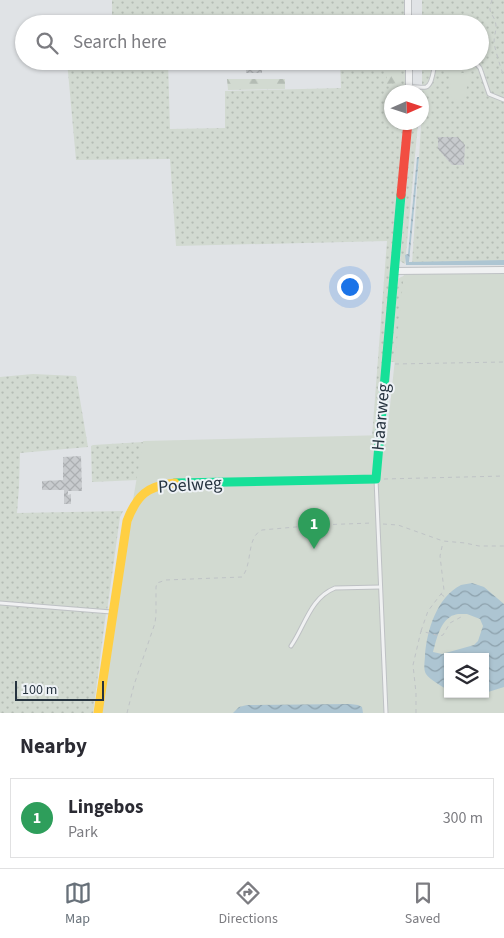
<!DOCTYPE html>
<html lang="en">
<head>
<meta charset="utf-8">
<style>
	body { margin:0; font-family:"Source Sans 3",sans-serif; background:#f2f2f3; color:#2b2b33 }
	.controls { position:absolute; right:15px; bottom:15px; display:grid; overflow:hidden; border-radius:0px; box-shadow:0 1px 4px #0004 }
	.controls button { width:45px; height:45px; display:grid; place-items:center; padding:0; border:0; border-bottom:1px solid #e1e1e2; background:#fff; color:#2b2b33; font:25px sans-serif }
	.compass { position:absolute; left:384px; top:85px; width:45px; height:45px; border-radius:50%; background:#fff; box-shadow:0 1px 4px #0004; rotate:87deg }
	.scale { position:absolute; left:15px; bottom:12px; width:89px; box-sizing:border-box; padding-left:5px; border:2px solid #273440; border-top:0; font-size:14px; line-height:18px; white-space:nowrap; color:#273440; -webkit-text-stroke:4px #eef2f6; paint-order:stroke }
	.you { position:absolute; left:349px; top:286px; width:18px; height:18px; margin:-12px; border:4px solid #fff; border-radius:50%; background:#1a73e8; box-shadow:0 0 0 8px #1a73e833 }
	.badge { display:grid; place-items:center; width:32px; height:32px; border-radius:50%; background:#68717a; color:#fff; font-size:16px; font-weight:700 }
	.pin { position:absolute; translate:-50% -41px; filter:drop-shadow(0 1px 2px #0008) }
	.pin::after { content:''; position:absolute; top:26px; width:18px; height:15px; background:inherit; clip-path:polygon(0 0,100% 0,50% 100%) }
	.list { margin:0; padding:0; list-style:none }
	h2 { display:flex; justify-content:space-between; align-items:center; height:65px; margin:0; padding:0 20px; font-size:21px }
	h2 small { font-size:16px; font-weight:400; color:#7c7c81 }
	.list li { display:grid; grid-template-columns:32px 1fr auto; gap:15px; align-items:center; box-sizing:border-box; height:80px; margin:0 10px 10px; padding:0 10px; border:1px solid #e1e1e2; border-radius:0px }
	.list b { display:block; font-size:19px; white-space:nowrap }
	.list p { margin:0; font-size:16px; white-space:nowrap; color:#7c7c81 }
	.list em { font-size:16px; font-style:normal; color:#7c7c81 }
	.icon { flex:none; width:28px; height:28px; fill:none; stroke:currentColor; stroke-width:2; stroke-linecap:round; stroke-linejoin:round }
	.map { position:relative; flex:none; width:504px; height:713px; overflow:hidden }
	.search { position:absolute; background:#fff; box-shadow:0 1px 4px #0004; left:15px; right:15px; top:15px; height:55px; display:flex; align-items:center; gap:12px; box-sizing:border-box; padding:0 18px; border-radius:28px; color:#7c7c81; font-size:19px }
	.sheet { height:155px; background:#fff }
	nav { display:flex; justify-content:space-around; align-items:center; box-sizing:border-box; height:70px; border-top:1px solid #e1e1e2; background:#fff; font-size:14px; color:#7c7c81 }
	nav a { display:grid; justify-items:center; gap:2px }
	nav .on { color:#68717a }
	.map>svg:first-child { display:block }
</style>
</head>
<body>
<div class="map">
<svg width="504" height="713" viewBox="0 0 504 713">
	<defs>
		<pattern id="grass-dots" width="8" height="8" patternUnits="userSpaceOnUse" patternTransform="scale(1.25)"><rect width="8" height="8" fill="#d2dad1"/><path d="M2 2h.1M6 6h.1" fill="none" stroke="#b4bcb4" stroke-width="1.8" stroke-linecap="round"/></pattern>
		<pattern id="forest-firs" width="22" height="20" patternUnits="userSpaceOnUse" patternTransform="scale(1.25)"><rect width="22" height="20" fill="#d2dad1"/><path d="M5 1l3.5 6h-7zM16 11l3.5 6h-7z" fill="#b4bcb4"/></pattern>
		<pattern id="water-waves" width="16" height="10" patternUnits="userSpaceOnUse" patternTransform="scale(1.25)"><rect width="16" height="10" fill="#adc5d2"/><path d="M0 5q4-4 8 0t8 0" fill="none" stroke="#8da1ac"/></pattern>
		<pattern id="building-cross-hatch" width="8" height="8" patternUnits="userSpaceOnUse" patternTransform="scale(1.25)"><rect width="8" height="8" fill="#c8cbce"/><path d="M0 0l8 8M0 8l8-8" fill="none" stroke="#acafb2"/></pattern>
	</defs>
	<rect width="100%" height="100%" fill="#e0e3e6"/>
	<g fill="url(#grass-dots)">
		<path d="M112 0H406L407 24H112Z"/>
		<path d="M422 0H504V263L412 264 422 111V61H480V24H422Z"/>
		<path d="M67 61H168L170 129 225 128V91L341 88 340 61H387V83H400V61H407L406 92H392V122L405 123 375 459 372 437 387 241 176 246 170 159 76 160Z"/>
		<path d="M412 123H418L405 264 400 261Z"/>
		<path d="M406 275 399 362H390L398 279 401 277Z"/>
		<path d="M33 374 76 376 88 447 20 453 19 487 17 513 123 511 120 517 107 611 0 601V377Z"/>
		<path d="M143 442 138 480 92 482 91 446 93 445Z"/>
		<path d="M0 605 106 613 93 713H0Z"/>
	</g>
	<g fill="url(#forest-firs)">
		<path d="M387 61H400V83L387 84Z"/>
		<path d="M227 79H285V89L228 90Z"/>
	</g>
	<g fill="#d2dad1" fill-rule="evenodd">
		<path d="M452 69 461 73H466L470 77 471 82 467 86 466 96C461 100 458 101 452 98L449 92C453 82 448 80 449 72Z"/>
		<path d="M404 273H504V713H97L143 441 387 435ZM448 657H485V694H448Z"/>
	</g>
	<g fill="url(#water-waves)" fill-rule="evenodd">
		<path d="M417 157H419L409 262 504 260V265H406L405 255 408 254Z"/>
		<path d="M472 583 484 587 504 604V687L485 693V657H448V690C443 687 429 679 426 674 423 669 425 661 425 655 427 630 437 597 461 585 464 584 469 584 472 583ZM458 614H467L480 619 483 626 478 641 474 645 442 654 433 652C436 642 439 624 450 617 452 615 455 615 458 614Z"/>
		<path d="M350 704 358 705 362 707 363 713H233L239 707 247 705Z"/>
	</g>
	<g fill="url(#building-cross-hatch)">
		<rect x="246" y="61" width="16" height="12"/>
		<path d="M438 137H458L465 145 464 165H452L438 149Z"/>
		<path d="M81 456 82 491H68V495L71 494V504H64V490H42V481L63 480V457Z"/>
	</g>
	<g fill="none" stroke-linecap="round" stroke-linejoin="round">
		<g stroke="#bec1c4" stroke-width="5">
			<g id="lane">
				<path d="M474 61 480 68 489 94 504 100"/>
				<path d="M410 87C415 86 421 88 426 87 433 85 433 68 436 61"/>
				<path d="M376 479 386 713"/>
				<path d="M0 603 111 612"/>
				<path d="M291 646C305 626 310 598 335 588L380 587"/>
			</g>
		</g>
		<g stroke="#bec1c4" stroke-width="8">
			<g id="street">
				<path d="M408 0V24"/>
				<path d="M409 61V92"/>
				<path d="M394 271 504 270"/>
			</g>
		</g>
		<g stroke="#bfc3c6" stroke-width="1" stroke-dasharray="4 4" stroke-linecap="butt">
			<path d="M492 0C486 15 495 13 496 26 496 32 494 37 494 42 494 46 502 73 504 76"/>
			<path d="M395 364 504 362"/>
			<path d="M384 479 504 476"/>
			<path d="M383 524 398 525 443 541 465 543 479 546H504"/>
			<path d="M441 594 446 598"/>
			<path d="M421 631 428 611 444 590 440 556 443 542"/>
			<path d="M127 713 134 685 155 623 156 615V587L157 583 166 580 242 577C253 564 246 537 262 530L318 525 372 523"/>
			<path d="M416 713V693L413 665 421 631 440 636 443 635 450 623 461 617 459 614"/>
		</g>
		<use href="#lane" stroke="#f0f1f2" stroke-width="3"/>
		<use href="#street" stroke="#f0f1f2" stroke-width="6"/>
		<path stroke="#16e098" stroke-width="9" d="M175 483 376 479 401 195"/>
		<path stroke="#ffcf43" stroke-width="9" d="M98 713 127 521C137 495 147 486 175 483"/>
		<path stroke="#f24e42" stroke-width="9" d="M401 195 408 122"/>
	</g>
	<g text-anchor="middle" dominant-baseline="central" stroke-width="4" stroke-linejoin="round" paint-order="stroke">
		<g font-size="18" fill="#273440" stroke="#eef2f6">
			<text transform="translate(381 417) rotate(-85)">Haarweg</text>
			<text transform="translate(190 485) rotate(-4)">Poelweg</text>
		</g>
	</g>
</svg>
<div class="controls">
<button><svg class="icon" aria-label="layers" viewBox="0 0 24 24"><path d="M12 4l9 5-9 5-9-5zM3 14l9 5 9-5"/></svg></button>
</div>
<svg class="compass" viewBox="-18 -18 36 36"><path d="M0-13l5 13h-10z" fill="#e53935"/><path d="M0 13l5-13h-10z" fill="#7c7c81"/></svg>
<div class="scale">100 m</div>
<div class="you"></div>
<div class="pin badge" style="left:314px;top:549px;background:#2e9e5b">1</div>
<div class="search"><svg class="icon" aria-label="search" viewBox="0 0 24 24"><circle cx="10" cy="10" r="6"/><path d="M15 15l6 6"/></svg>Search here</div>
</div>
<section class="sheet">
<h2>Nearby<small></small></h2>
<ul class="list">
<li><span class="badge" style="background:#2e9e5b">1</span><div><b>Lingebos</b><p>Park</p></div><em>300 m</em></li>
</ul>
</section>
<nav>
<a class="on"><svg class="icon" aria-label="map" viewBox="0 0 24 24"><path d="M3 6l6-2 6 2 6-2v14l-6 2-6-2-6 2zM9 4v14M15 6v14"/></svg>Map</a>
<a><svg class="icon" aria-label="directions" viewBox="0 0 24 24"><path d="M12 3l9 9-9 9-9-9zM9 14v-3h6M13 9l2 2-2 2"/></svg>Directions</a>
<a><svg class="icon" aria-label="saved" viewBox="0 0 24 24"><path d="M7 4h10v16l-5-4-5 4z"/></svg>Saved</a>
</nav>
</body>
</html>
